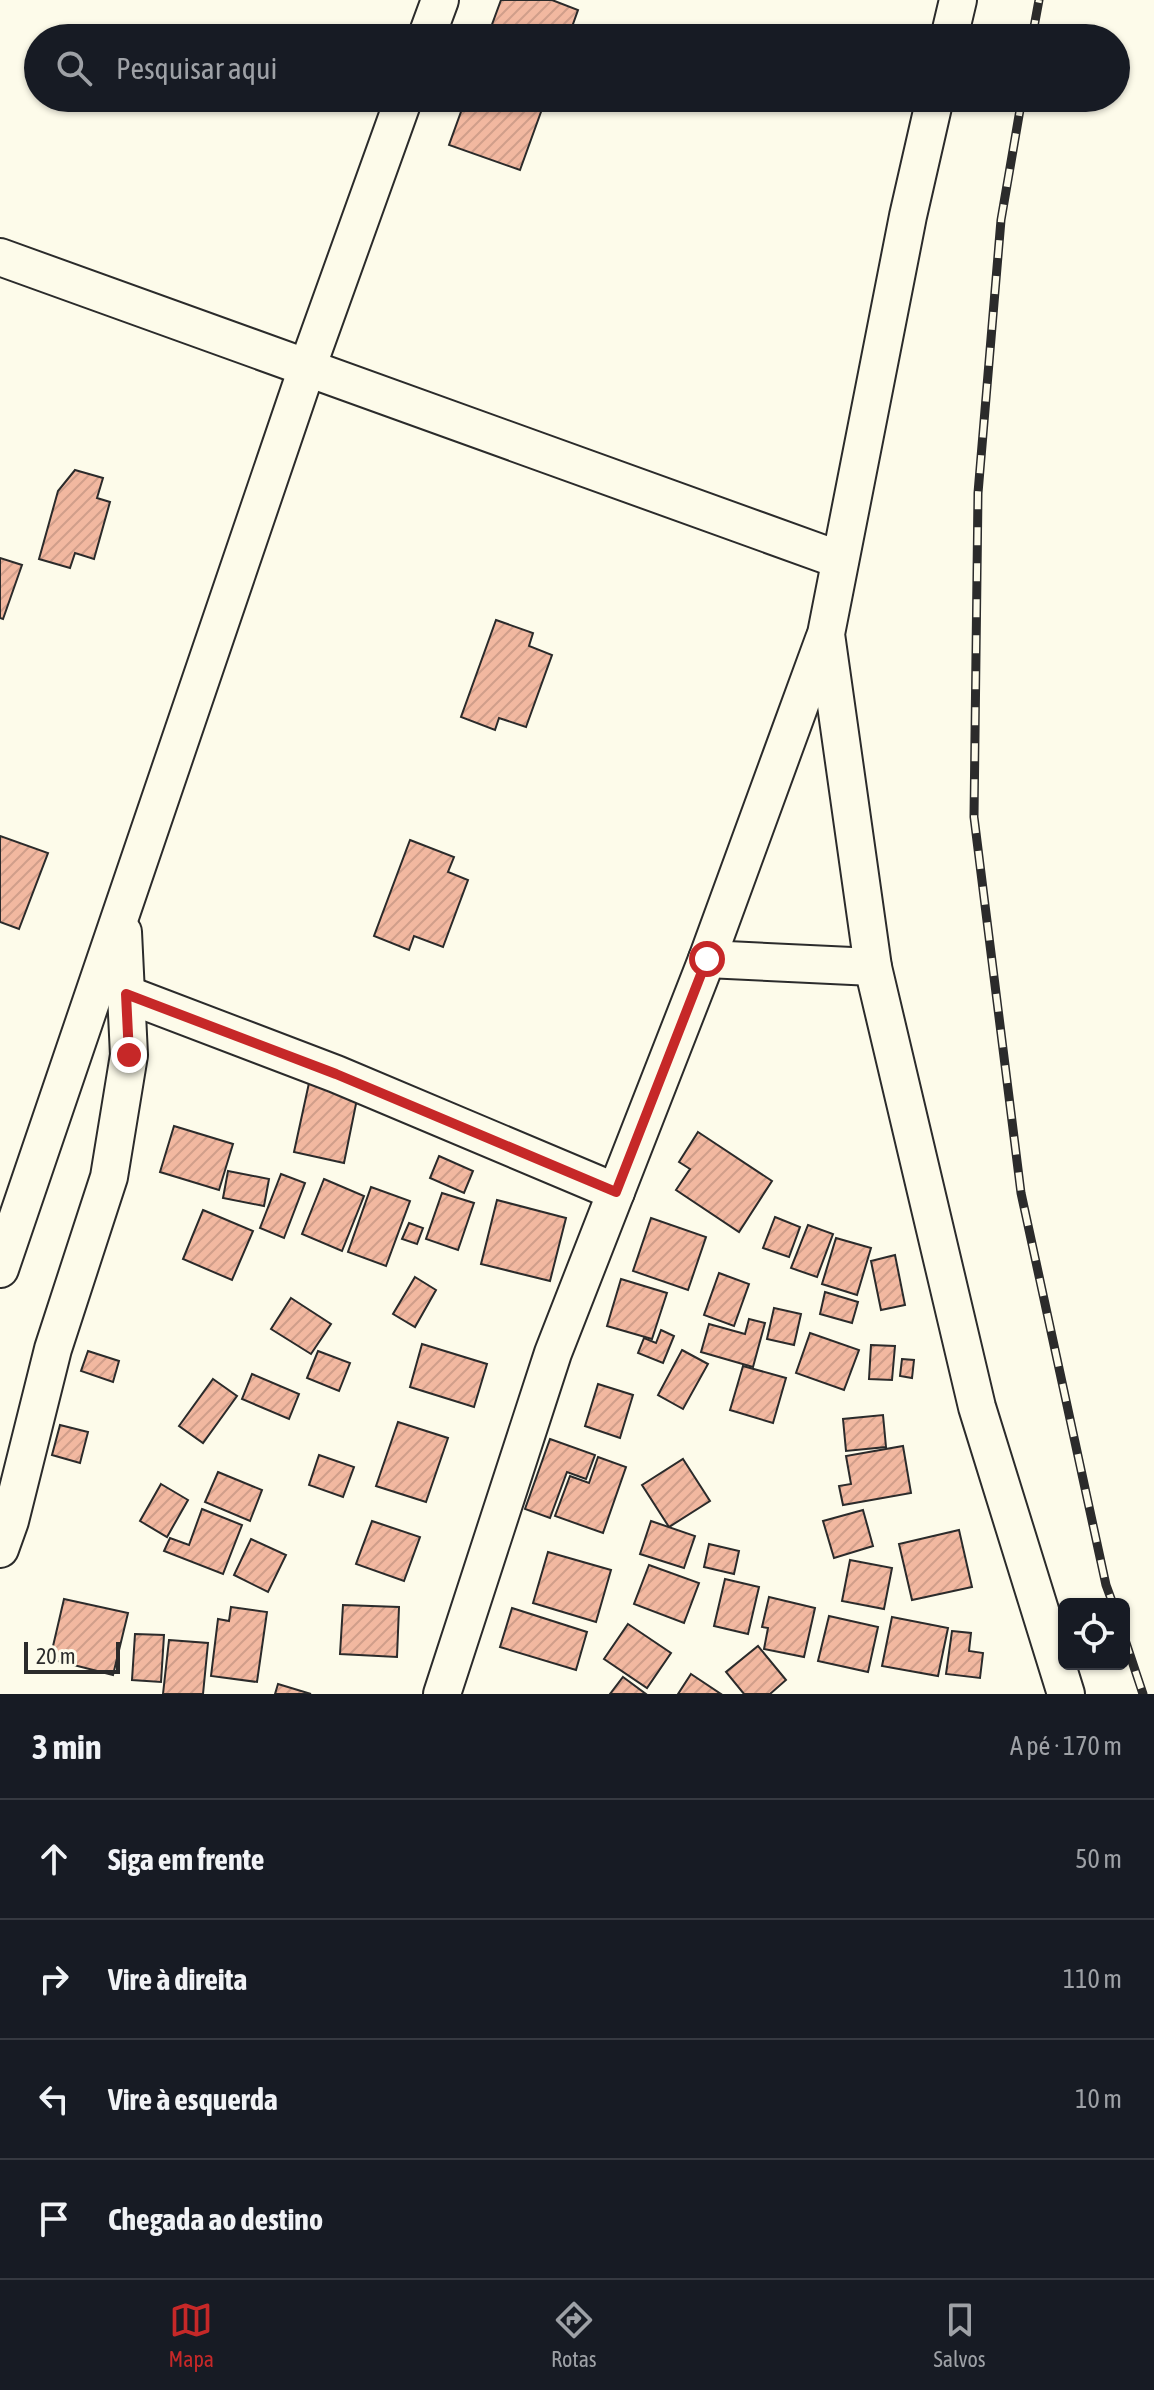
<!DOCTYPE html>
<html lang="pt">
<head>
<meta charset="utf-8">
<style>
	body { margin:0; font-family:"Asap Condensed",sans-serif; background:#20242c; color:#f1f3f6 }
	.controls { position:absolute; right:24px; bottom:24px; display:grid; overflow:hidden; border-radius:12px; box-shadow:0 2px 6px #0004 }
	.controls button { width:72px; height:72px; display:grid; place-items:center; padding:0; border:0; border-bottom:2px solid #363941; background:#171b24; color:#f1f3f6; font:40px sans-serif }
	.scale { position:absolute; left:24px; bottom:20px; width:96px; box-sizing:border-box; padding-left:8px; border:4px solid #2b2b2b; border-top:0; font-size:22px; line-height:28px; white-space:nowrap; color:#2b2b2b; -webkit-text-stroke:6px #fdfbea; paint-order:stroke }
	.stop { position:absolute; width:24px; height:24px; margin:-18px; border:6px solid #c62828; border-radius:50%; background:#fff }
	.stop.end { background:#c62828; border-color:#fff; box-shadow:0 2px 8px #0008 }
	.list { margin:0; padding:0; list-style:none }
	h2 { display:flex; justify-content:space-between; align-items:center; height:104px; margin:0; padding:0 32px; font-size:34px }
	h2 small { font-size:26px; font-weight:400; color:#9ea1a6 }
	.list li { display:grid; grid-template-columns:52px 1fr auto; gap:24px; align-items:center; box-sizing:border-box; height:120px; padding:0 32px; border-top:2px solid #363941 }
	.list b { display:block; font-size:30px; white-space:nowrap }
	.list em { font-size:26px; font-style:normal; color:#9ea1a6 }
	.icon { flex:none; width:44px; height:44px; fill:none; stroke:currentColor; stroke-width:2; stroke-linecap:round; stroke-linejoin:round }
	.map { position:relative; flex:none; width:1154px; height:1694px; overflow:hidden }
	.search { position:absolute; background:#171b24; box-shadow:0 2px 6px #0004; left:24px; right:24px; top:24px; height:88px; display:flex; align-items:center; gap:20px; box-sizing:border-box; padding:0 28px; border-radius:44px; color:#9ea1a6; font-size:30px }
	.sheet { height:584px; background:#171b24 }
	nav { display:flex; justify-content:space-around; align-items:center; box-sizing:border-box; height:112px; border-top:2px solid #363941; background:#171b24; font-size:22px; color:#9ea1a6 }
	nav a { display:grid; justify-items:center; gap:4px }
	nav .on { color:#c62828 }
	.map>svg:first-child { display:block }
</style>
</head>
<body>
<div class="map">
<svg width="1154" height="1694" viewBox="0 0 1154 1694">
	<defs>
		<pattern id="building-hatch" width="6" height="6" patternUnits="userSpaceOnUse" patternTransform="scale(2)"><rect width="6" height="6" fill="#f2b8a0"/><path d="M-1 1l2-2M0 6l6-6M5 7l2-2" fill="none" stroke="#d09e8a"/></pattern>
	</defs>
	<rect width="100%" height="100%" fill="#fdfbea"/>
	<g fill="url(#building-hatch)" stroke="#2b2b2b" stroke-width="2">
		<path d="M501 0H552L578 10 568 38H487Z"/>
		<path d="M466 98H546L520 170 449 145Z"/>
		<path d="M75 470 103 478 97 498 110 502 94 559 75 553 70 568 39 559 58 491Z"/>
		<path d="M0 558 22 565 3 619 0 618Z"/>
		<path d="M496 620 533 633 529 646 552 655 526 727 499 718 495 730 461 717Z"/>
		<path d="M0 836 48 853 19 929 0 922Z"/>
		<path d="M410 840 454 857 448 872 468 880 443 947 414 936 409 950 374 936Z"/>
		<path d="M309 1083 358 1094 344 1163 294 1152Z"/>
		<path d="M174 1126 233 1144 219 1190 160 1172Z"/>
		<path d="M698 1132 772 1181 739 1232 676 1190 690 1169 679 1162Z"/>
		<path d="M439 1156 473 1171 464 1193 430 1178Z"/>
		<path d="M228 1171 269 1179 264 1206 223 1198Z"/>
		<path d="M281 1174 305 1183 284 1238 260 1228Z"/>
		<path d="M324 1179 364 1196 342 1251 302 1234Z"/>
		<path d="M371 1187 410 1201 386 1266 348 1252Z"/>
		<path d="M442 1193 474 1203 458 1250 426 1239Z"/>
		<path d="M497 1200 566 1218 550 1281 481 1264Z"/>
		<path d="M203 1210 253 1231 232 1280 183 1259Z"/>
		<path d="M775 1217 800 1227 789 1257 763 1248Z"/>
		<path d="M651 1218 706 1237 688 1290 633 1271Z"/>
		<path d="M409 1223 423 1228 417 1244 402 1239Z"/>
		<path d="M808 1225 833 1234 817 1277 791 1268Z"/>
		<path d="M836 1238 871 1248 857 1295 822 1284Z"/>
		<path d="M895 1255 905 1305 881 1310 871 1261Z"/>
		<path d="M719 1273 749 1284 734 1326 704 1315Z"/>
		<path d="M415 1277 436 1290 415 1327 393 1314Z"/>
		<path d="M621 1279 667 1293 652 1339 607 1326Z"/>
		<path d="M825 1292 858 1302 852 1323 820 1314Z"/>
		<path d="M291 1298 331 1324 311 1354 271 1329Z"/>
		<path d="M774 1308 801 1314 794 1345 767 1339Z"/>
		<path d="M749 1319 765 1323 753 1367 701 1352 709 1324 745 1334Z"/>
		<path d="M661 1330 674 1336 663 1363 638 1353 644 1338 656 1343Z"/>
		<path d="M810 1333 859 1350 844 1390 796 1373Z"/>
		<path d="M422 1344 487 1364 474 1407 410 1387Z"/>
		<path d="M871 1345 895 1346 892 1380 869 1379Z"/>
		<path d="M682 1350 708 1364 683 1409 658 1395Z"/>
		<path d="M88 1351 119 1361 113 1382 81 1371Z"/>
		<path d="M318 1351 350 1363 339 1391 307 1378Z"/>
		<path d="M902 1359 914 1360 912 1378 900 1376Z"/>
		<path d="M743 1366 786 1378 773 1423 730 1410Z"/>
		<path d="M252 1374 299 1394 289 1419 242 1399Z"/>
		<path d="M213 1379 237 1396 203 1443 179 1426Z"/>
		<path d="M598 1384 633 1395 620 1438 585 1426Z"/>
		<path d="M883 1415 886 1447 846 1451 843 1419Z"/>
		<path d="M398 1422 448 1438 426 1502 376 1486Z"/>
		<path d="M60 1425 88 1432 80 1463 52 1455Z"/>
		<path d="M550 1439 595 1455 586 1479 567 1472 550 1518 525 1509Z"/>
		<path d="M903 1446 911 1493 843 1505 839 1486 851 1484 846 1456Z"/>
		<path d="M319 1455 354 1467 343 1497 309 1485Z"/>
		<path d="M598 1457 626 1467 603 1533 555 1516 570 1476 589 1483Z"/>
		<path d="M683 1459 710 1501 669 1527 642 1485Z"/>
		<path d="M218 1472 262 1490 250 1521 205 1502Z"/>
		<path d="M161 1484 188 1500 167 1537 140 1521Z"/>
		<path d="M202 1509 242 1525 223 1574 164 1551 170 1538 189 1545Z"/>
		<path d="M863 1510 873 1546 834 1558 823 1521Z"/>
		<path d="M372 1521 420 1537 404 1581 356 1564Z"/>
		<path d="M651 1521 695 1536 684 1568 640 1554Z"/>
		<path d="M959 1530 972 1587 912 1600 899 1544Z"/>
		<path d="M251 1539 286 1555 268 1592 234 1575Z"/>
		<path d="M709 1544 739 1551 734 1574 704 1567Z"/>
		<path d="M548 1552 611 1570 596 1622 533 1603Z"/>
		<path d="M850 1560 892 1568 884 1609 842 1601Z"/>
		<path d="M649 1565 699 1583 684 1623 634 1604Z"/>
		<path d="M725 1579 759 1587 748 1634 714 1626Z"/>
		<path d="M769 1597 815 1608 804 1657 764 1649 768 1628 762 1627Z"/>
		<path d="M64 1599 128 1613 113 1675 50 1659Z"/>
		<path d="M343 1605 399 1607 397 1657 340 1654Z"/>
		<path d="M231 1607 267 1612 257 1682 211 1676 218 1619 229 1621Z"/>
		<path d="M512 1608 587 1632 576 1670 500 1647Z"/>
		<path d="M829 1616 878 1627 868 1672 818 1661Z"/>
		<path d="M892 1617 948 1628 938 1676 882 1666Z"/>
		<path d="M628 1624 671 1653 647 1688 604 1659Z"/>
		<path d="M952 1631 971 1633 969 1651 983 1653 980 1678 946 1674Z"/>
		<path d="M135 1634 164 1635 161 1682 132 1680Z"/>
		<path d="M169 1640 208 1643 203 1694H163Z"/>
		<path d="M758 1646 786 1680 770 1694H744L726 1672Z"/>
		<path d="M691 1674 721 1694H678Z"/>
		<path d="M623 1677 646 1694H610Z"/>
		<path d="M278 1684 311 1694H275Z"/>
	</g>
	<g fill="none" stroke-linecap="round" stroke-linejoin="round">
		<g stroke="#2b2b2b" stroke-width="40">
			<g id="minor">
				<path d="M426 38 440 0"/>
				<path d="M949 38 958 0"/>
				<path d="M935 98 908 216 826 634 873 967 977 1407 1066 1694"/>
				<path d="M0 257 840 560"/>
				<path d="M707 959 873 967"/>
				<path d="M126 994 336 1074 616 1192"/>
				<path d="M0 1269 307 368 404 98"/>
				<path d="M0 1549 10 1521 53 1349 109 1177 129 1055 123 932"/>
				<path d="M442 1694 553 1353 707 959 824 639"/>
			</g>
		</g>
		<use href="#minor" stroke="#fdfbea" stroke-width="36"/>
		<g stroke="#2b2b2b" stroke-width="9">
			<g id="rail">
				<path d="M1032 38 1039 0"/>
				<path d="M1022 98 1001 220 978 493 974 817 1021 1193 1106 1585 1113 1604"/>
				<path d="M1124 1637 1143 1694"/>
			</g>
		</g>
		<use href="#rail" stroke="#fdfbea" stroke-width="6" stroke-dasharray="18" stroke-linecap="butt"/>
	</g>
	<g fill="none" stroke-linecap="round" stroke-linejoin="round">
		<path stroke="#c62828" stroke-width="10" d="M129 1055 126 994 336 1074 616 1192 707 959"/>
	</g>
</svg>
<div class="controls">
<button><svg class="icon" aria-label="locate" viewBox="0 0 24 24"><circle cx="12" cy="12" r="6"/><path d="M12 2v4M12 18v4M2 12h4M18 12h4"/></svg></button>
</div>
<div class="scale">20 m</div>
<div class="stop" style="left:707px;top:959px"></div>
<div class="stop end" style="left:129px;top:1055px"></div>
<div class="search"><svg class="icon" aria-label="search" viewBox="0 0 24 24"><circle cx="10" cy="10" r="6"/><path d="M15 15l6 6"/></svg>Pesquisar aqui</div>
</div>
<section class="sheet">
<h2>3 min<small>A pé · 170 m</small></h2>
<ul class="list">
<li><svg class="icon" aria-label="ahead" viewBox="0 0 24 24"><path d="M12 20V5M6 11l6-6 6 6"/></svg><div><b>Siga em frente</b></div><em>50 m</em></li>
<li><svg class="icon" aria-label="right" viewBox="0 0 24 24"><path d="M7 20v-9h11M14 6l5 5-5 5"/></svg><div><b>Vire à direita</b></div><em>110 m</em></li>
<li><svg class="icon" aria-label="left" viewBox="0 0 24 24"><path d="M17 20v-9H6M10 6l-5 5 5 5"/></svg><div><b>Vire à esquerda</b></div><em>10 m</em></li>
<li><svg class="icon" aria-label="arrive" viewBox="0 0 24 24"><path d="M6 21V4h12l-3 4 3 4H6"/></svg><div><b>Chegada ao destino</b></div></li>
</ul>
</section>
<nav>
<a class="on"><svg class="icon" aria-label="map" viewBox="0 0 24 24"><path d="M3 6l6-2 6 2 6-2v14l-6 2-6-2-6 2zM9 4v14M15 6v14"/></svg>Mapa</a>
<a><svg class="icon" aria-label="directions" viewBox="0 0 24 24"><path d="M12 3l9 9-9 9-9-9zM9 14v-3h6M13 9l2 2-2 2"/></svg>Rotas</a>
<a><svg class="icon" aria-label="saved" viewBox="0 0 24 24"><path d="M7 4h10v16l-5-4-5 4z"/></svg>Salvos</a>
</nav>
</body>
</html>
